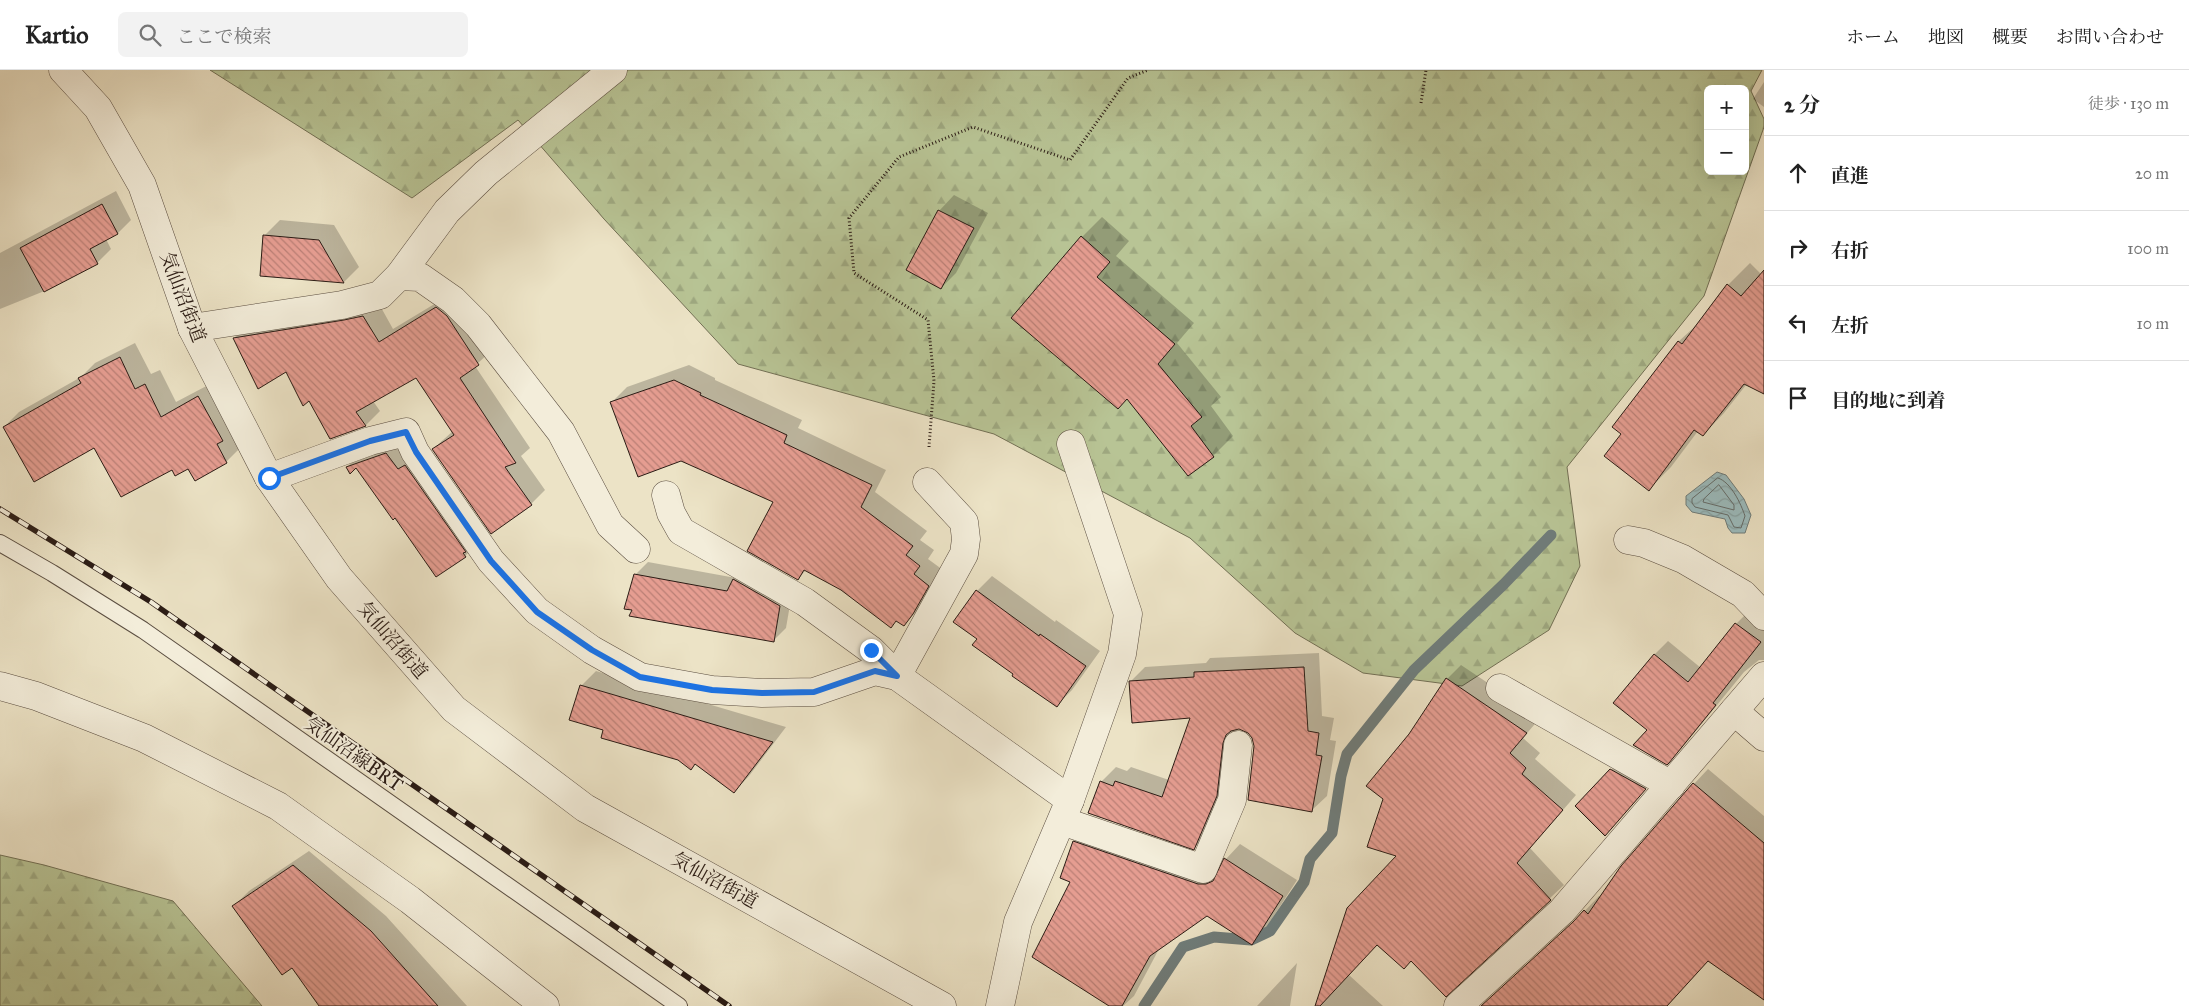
<!DOCTYPE html>
<html lang="ja">
<head>
<meta charset="utf-8">
<style>
	body { margin:0; font-family:"IM FELL Great Primer","Noto Serif JP",serif; background:#f2f2f2; color:#222 }
	.controls { position:absolute; right:15px; top:15px; display:grid; overflow:hidden; border-radius:8px; box-shadow:0 5px 20px #0002 }
	.controls button { width:45px; height:45px; display:grid; place-items:center; padding:0; border:0; border-bottom:1px solid #e0e0e0; background:#fff; color:#222; font:25px sans-serif }
	.stop { position:absolute; width:15px; height:15px; margin:-11px; border:4px solid #1a73e8; border-radius:50%; background:#fff }
	.stop.end { background:#1a73e8; border-color:#fff; box-shadow:0 1px 5px #0008 }
	.list { margin:0; padding:0; list-style:none }
	h2 { display:flex; justify-content:space-between; align-items:center; height:65px; margin:0; padding:0 20px; font-size:21px }
	h2 small { font-size:16px; font-weight:400; color:#767676 }
	.list li { display:grid; grid-template-columns:32px 1fr auto; gap:15px; align-items:center; box-sizing:border-box; height:75px; padding:0 20px; border-top:1px solid #e0e0e0 }
	.list b { display:block; font-size:19px; white-space:nowrap }
	.list em { font-size:16px; font-style:normal; color:#767676 }
	.icon { flex:none; width:28px; height:28px; fill:none; stroke:currentColor; stroke-width:2; stroke-linecap:round; stroke-linejoin:round }
	.map { position:relative; flex:none; width:1764px; height:936px; overflow:hidden }
	header { display:flex; align-items:center; gap:30px; box-sizing:border-box; height:70px; padding:0 25px; background:#fff; border-bottom:1px solid #e0e0e0 }
	header strong { font-size:24px }
	nav { display:flex; gap:28px; margin-inline-start:auto; font-size:18px }
	.search { width:350px; height:45px; background:#f2f2f2; display:flex; align-items:center; gap:12px; box-sizing:border-box; padding:0 18px; border-radius:8px; color:#767676; font-size:19px }
	main { display:flex }
	aside { flex:1; background:#fff }
	.map>svg:first-child { display:block }
</style>
</head>
<body>
<header>
<strong>Kartio</strong>
<div class="search"><svg class="icon" aria-label="search" viewBox="0 0 24 24"><circle cx="10" cy="10" r="6"/><path d="M15 15l6 6"/></svg>ここで検索</div>
<nav><a>ホーム</a><a>地図</a><a>概要</a><a>お問い合わせ</a></nav>
</header>
<main>
<div class="map">
<svg width="1764" height="936" viewBox="0 0 1764 936">
	<defs>
		<pattern id="forest-firs" width="22" height="20" patternUnits="userSpaceOnUse" patternTransform="scale(1.25)"><rect width="22" height="20" fill="#b8c495"/><path d="M5 1l3.5 6h-7zM16 11l3.5 6h-7z" fill="#9ea880"/></pattern>
		<pattern id="water-waves" width="16" height="10" patternUnits="userSpaceOnUse" patternTransform="scale(1.25)"><rect width="16" height="10" fill="#9cbcbe"/><path d="M0 5q4-4 8 0t8 0" fill="none" stroke="#87a1a2"/></pattern>
		<pattern id="building-back-hatch" width="6" height="6" patternUnits="userSpaceOnUse" patternTransform="scale(1.25)"><rect width="6" height="6" fill="#e59d91"/><path d="M-1 5l2 2M0 0l6 6M5-1l2 2" fill="none" stroke="#ba7f75"/></pattern>
	</defs>
	<rect width="100%" height="100%" fill="#ece3c6"/>
	<filter id="stains"><feTurbulence type="fractalNoise" baseFrequency=".004" numOctaves="4"/><feColorMatrix values="0 0 0 0 .2 0 0 0 0 .09 0 0 0 0 .02 0 0 0 .5 -.17"/></filter>
	<radialGradient id="worn" r=".72"><stop offset=".6" stop-color="#630" stop-opacity="0"/><stop offset="1" stop-color="#630" stop-opacity=".3"/></radialGradient>
	<g fill="url(#forest-firs)" stroke="#727055" fill-rule="evenodd">
		<path d="M210 0H1762L1751 21 1764 49V57L1704 226 1567 397 1580 496 1549 560 1462 616 1363 603 1295 563 1190 468 994 364 738 294 604 149 518 50 412 128ZM1708 19H1745V101H1708Z"/>
		<path d="M0 785 44 795 173 831 262 936H0Z"/>
	</g>
	<path fill="url(#water-waves)" stroke="#6f7c7a" d="M1717 402 1726 405 1744 429 1751 445 1745 463H1732L1728 458 1725 449 1692 442 1686 435V426Z"/>
	<g fill="#0003">
		<path d="M1764 12V37L1753 29Z"/>
		<path d="M116 121 131 150 118 163 106 169 111 179 98 192 42 222 0 239V183Z"/>
		<path d="M954 125 988 143 956 203 941 218 939 141Z"/>
		<path d="M1102 147 1129 171 1116 186 1194 253 1177 273 1221 327 1211 336 1233 366 1213 386 1128 328 1118 338 1082 167Z"/>
		<path d="M280 150 334 155 359 197 344 212 261 205 265 165Z"/>
		<path d="M1750 193 1762 205 1764 203V292L1724 343 1703 365 1698 361 1671 397 1649 419 1623 363 1678 272 1701 251 1728 215Z"/>
		<path d="M451 224 492 280 475 296 530 378 521 386 545 420 531 434 433 379 453 361 416 306 373 331 380 341 366 355 331 367 309 329 286 301 234 268 248 254 378 232 393 259Z"/>
		<path d="M135 273 151 304 160 300 176 332 214 312 241 377 226 392 195 409 189 397 172 398 94 376 4 357 19 342 81 307 95 293Z"/>
		<path d="M689 295 715 308V310L802 350 798 358 886 400 875 422 927 461 920 470 934 480 928 489 943 500 918 540 903 555 897 550 891 556 841 519 806 500 798 509 774 432 612 332 627 317Z"/>
		<path d="M401 369 480 471 465 486 395 447 356 397H347L362 382Z"/>
		<path d="M648 492 736 508 792 523 786 558 773 571 634 540 635 505Z"/>
		<path d="M992 506 1055 552 1056 550 1100 581 1072 620 1057 635 1015 604 979 569 977 521Z"/>
		<path d="M1750 540H1764V590H1759L1744 602 1681 679 1667 693 1649 660 1654 585 1668 571 1701 598 1736 554Z"/>
		<path d="M1319 583 1322 646 1334 648 1330 670 1336 671 1327 726 1312 740 1255 676 1253 668 1248 662 1239 658 1237 659 1231 710 1209 763 1194 778 1101 712 1116 697 1127 701 1131 697 1169 710 1192 647 1130 612 1145 597 1206 593 1210 588Z"/>
		<path d="M1461 595 1540 648 1523 668 1540 683 1535 689 1576 725 1530 778 1564 815 1446 925 1411 890 1378 874 1349 905 1383 936H1317L1398 785 1410 665 1447 609Z"/>
		<path d="M596 601 786 657 749 706 734 722 696 693 691 698 679 689 605 659 581 616Z"/>
		<path d="M1619 692 1653 711 1605 765 1576 736Z"/>
		<path d="M1708 699 1764 746V929L1708 890 1667 936H1481L1579 847 1599 826 1601 828 1694 714Z"/>
		<path d="M1089 757 1214 799 1220 800 1226 789 1240 774 1297 810 1266 858 1251 873 1206 845 1168 862 1134 926 1123 936H1112L1071 811 1074 772Z"/>
		<path d="M309 781 386 846 467 936H320L292 896 234 836 249 821Z"/>
		<path d="M1297 893 1290 936H1257L1285 906Z"/>
	</g>
	<g fill="none" stroke-linecap="round" stroke-linejoin="round">
		<g stroke="#646c6a" stroke-width="1">
			<path d="M1718 408C1731 412 1741 434 1745 446L1741 458 1734 457 1728 445 1695 437 1692 433V429Z"/>
			<path d="M1719 415 1734 435V440L1703 432 1704 429Z"/>
		</g>
		<path stroke="#6f7c7a" stroke-width="11" d="M1144 936 1183 877 1214 867 1251 870 1270 861 1304 812 1310 789 1332 763 1341 706 1347 684 1414 600 1504 514 1551 465"/>
	</g>
	<g fill="url(#building-back-hatch)" stroke="#2b1c15">
		<path d="M102 134 118 164 90 179 98 194 44 222 20 178Z"/>
		<path d="M938 140 974 158 941 219 906 200Z"/>
		<path d="M263 165 319 170 344 213 260 206Z"/>
		<path d="M1081 166 1110 192 1097 207 1175 274 1158 294 1202 347 1191 356 1214 387 1188 406 1127 329 1118 339 1011 248Z"/>
		<path d="M1764 200V324L1744 314 1703 366 1694 360 1649 421 1604 386 1621 364 1612 357 1678 271 1682 274 1727 214 1741 226Z"/>
		<path d="M436 237 447 246 479 295 460 308 516 393 505 397 532 435 491 464 432 379 454 365 416 308 356 342 366 356 330 369 309 331 303 336 286 302 258 319 233 268 344 250 363 246 379 272Z"/>
		<path d="M120 287 135 319 145 314 161 347 198 326 223 371 217 374 227 393 195 411 188 399 175 406 172 400 121 427 94 378 34 412 3 357 81 313 78 308Z"/>
		<path d="M674 310 701 323 700 325 787 365 784 373 872 415 861 437 913 476 906 485 920 496 914 504 929 516 913 544 904 556 896 551 891 558 841 520 804 500 798 510 747 481 773 432 681 391 638 407 610 332Z"/>
		<path d="M386 383 398 399 405 395 466 482 463 483 466 487 436 507 395 448 393 450 356 398 350 404 346 397Z"/>
		<path d="M634 504 727 521 733 509 780 536 774 572 629 546 632 540 624 539Z"/>
		<path d="M976 520 1039 566 1040 564 1086 596 1057 637 1012 606 1013 604 972 575 977 569 953 552Z"/>
		<path d="M1735 553 1761 572 1713 633 1716 635 1669 693 1667 695 1633 675 1647 660 1613 633 1654 584 1688 612Z"/>
		<path d="M1304 597 1308 661 1319 663 1316 685 1322 686 1312 742 1248 730 1254 676 1252 668 1248 663 1239 659 1231 661 1226 665 1223 673 1217 726 1194 780 1088 743 1100 711 1113 716 1115 711 1162 727 1190 648 1132 653 1129 611 1194 607V602Z"/>
		<path d="M1446 608 1527 663 1510 683 1526 698 1522 704 1563 740 1517 793 1551 830 1446 927 1411 891 1404 899 1377 875 1320 936H1315L1347 838 1396 786 1367 777 1383 729 1366 716 1409 664Z"/>
		<path d="M580 615 611 624 773 672 734 723 695 694 691 700 678 690 601 668 603 660 569 650Z"/>
		<path d="M1610 699 1646 719 1605 766 1575 736Z"/>
		<path d="M1693 713 1764 773V930L1708 891 1667 936H1481L1573 852 1584 840 1588 844 1621 796Z"/>
		<path d="M1073 771 1198 814H1206L1213 811 1224 788 1283 826 1252 875 1207 846 1150 886 1122 936H1109L1032 887 1070 812 1060 808Z"/>
		<path d="M293 795 371 861 438 936H319L292 898 282 905 232 836Z"/>
	</g>
	<g fill="none" stroke-linecap="round" stroke-linejoin="round">
		<g stroke="#5b4e41" stroke-width="18">
			<path id="service" d="M0 473 52 503 143 560 679 936"/>
		</g>
		<g stroke="#5b4e41" stroke-width="29">
			<g id="minor">
				<path d="M399 206 420 207 453 230 478 255 561 362 610 455 636 479"/>
				<path d="M192 258 342 235 380 225 399 206 447 141 486 103 613 0"/>
				<path d="M269 408 370 371 406 362 415 382 491 491 537 541 592 580 640 607 712 620 762 623 814 622 875 601 897 606 1070 730"/>
				<path d="M666 425 671 443 681 461 805 532 871 580 897 606 964 484 966 469 964 452 927 412"/>
				<path d="M1628 470 1644 473 1683 489 1743 524 1764 546"/>
				<path d="M1500 618 1671 715"/>
				<path d="M1734 641 1764 667"/>
				<path d="M1062 751 1203 799 1232 730 1238 675"/>
				<path d="M1000 936 1018 852 1070 730 1122 584 1128 544 1071 374"/>
				<path d="M1458 936 1562 841 1764 606"/>
			</g>
		</g>
		<g stroke="#5b4e41" stroke-width="29">
			<g id="tertiary">
				<path d="M63 0 98 38 142 115 192 258 269 408 339 508 454 639 585 738 942 936"/>
				<path d="M0 616 36 626 144 668 278 736 410 830 545 936"/>
			</g>
		</g>
		<g stroke="#2b1c15" stroke-width="3" stroke-dasharray="1 2.5" stroke-linecap="butt">
			<path d="M1421 33 1426 0"/>
			<path d="M929 377 934 311 928 250 854 203 849 148 899 87 973 57 1070 90 1128 8 1148 0"/>
		</g>
		<use href="#service" stroke="#f3edda" stroke-width="16"/>
		<use href="#minor" stroke="#f3edda" stroke-width="28"/>
		<use href="#tertiary" stroke="#f3edda" stroke-width="28"/>
		<g stroke="#2b1c15" stroke-width="5.5">
			<path id="rail" d="M0 439 151 532 729 936"/>
		</g>
		<use href="#rail" stroke="#f3edda" stroke-width="4" stroke-dasharray="11" stroke-linecap="butt"/>
	</g>
	<g fill="none" stroke-linecap="round" stroke-linejoin="round">
		<path stroke="#1a73e8" stroke-width="6" d="M269 408 370 371 406 362 416 382 491 491 537 542 592 580 640 607 712 620 762 623 814 622 875 601 897 606 871 580"/>
	</g>
	<g text-anchor="middle" dominant-baseline="central" stroke-width="4" stroke-linejoin="round" paint-order="stroke">
		<g font-size="19" fill="#2b1c15" stroke="#f3edda">
			<text transform="translate(183 227) rotate(69)">気仙沼街道</text>
			<text transform="translate(393 570) rotate(49)">気仙沼街道</text>
			<text transform="translate(354 684) rotate(35)">気仙沼線BRT</text>
			<text transform="translate(715 810) rotate(29)">気仙沼街道</text>
		</g>
	</g>
	<rect width="100%" height="100%" filter="url(#stains)"/>
	<rect width="100%" height="100%" fill="url(#worn)"/>
</svg>
<div class="controls">
<button>+</button>
<button>−</button>
</div>
<div class="stop" style="left:269px;top:408px"></div>
<div class="stop end" style="left:871px;top:580px"></div>
</div>
<aside>
<h2>2 分<small>徒歩 · 130 m</small></h2>
<ul class="list">
<li><svg class="icon" aria-label="ahead" viewBox="0 0 24 24"><path d="M12 20V5M6 11l6-6 6 6"/></svg><div><b>直進</b></div><em>20 m</em></li>
<li><svg class="icon" aria-label="right" viewBox="0 0 24 24"><path d="M7 20v-9h11M14 6l5 5-5 5"/></svg><div><b>右折</b></div><em>100 m</em></li>
<li><svg class="icon" aria-label="left" viewBox="0 0 24 24"><path d="M17 20v-9H6M10 6l-5 5 5 5"/></svg><div><b>左折</b></div><em>10 m</em></li>
<li><svg class="icon" aria-label="arrive" viewBox="0 0 24 24"><path d="M6 21V4h12l-3 4 3 4H6"/></svg><div><b>目的地に到着</b></div></li>
</ul>
</aside>
</main>
</body>
</html>
